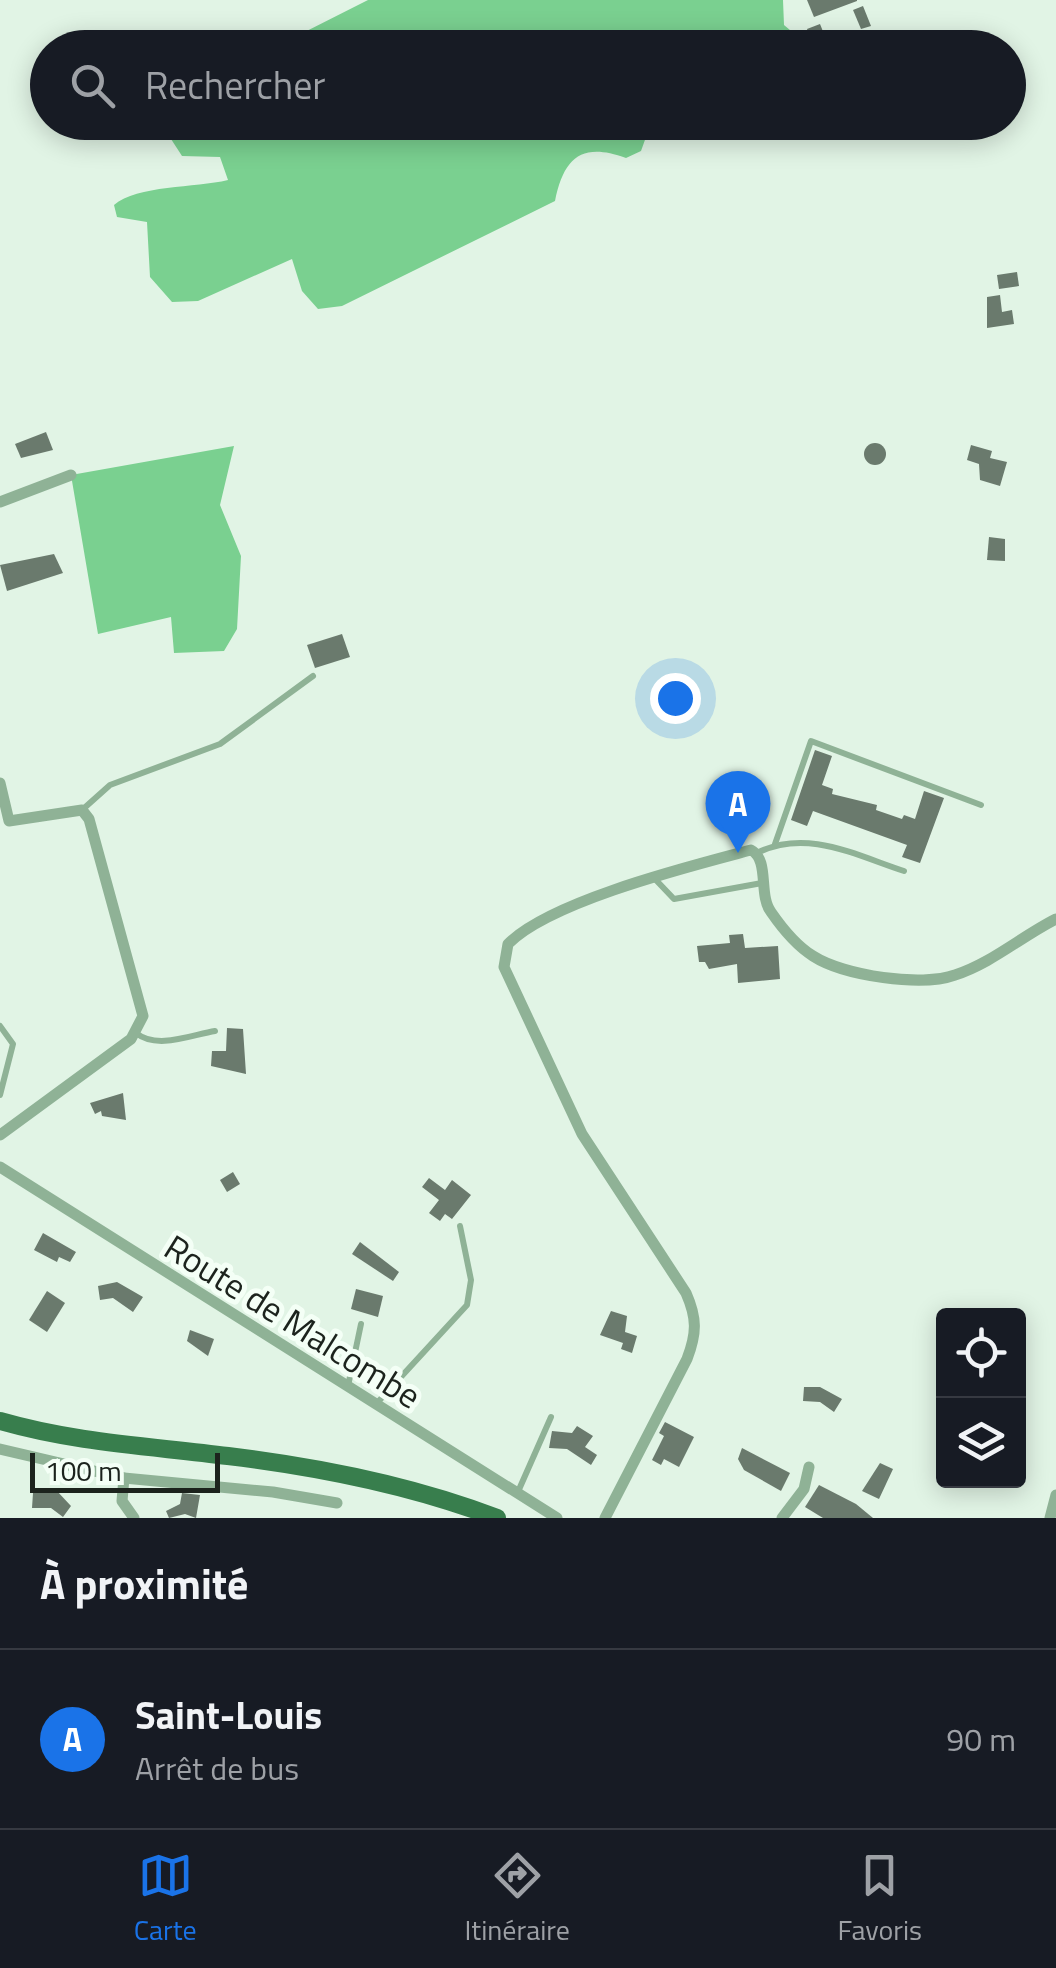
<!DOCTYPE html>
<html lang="fr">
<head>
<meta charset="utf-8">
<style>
	body { margin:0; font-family:"Titillium Web",sans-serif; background:#242831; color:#f1f3f6 }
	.controls { position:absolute; right:30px; bottom:30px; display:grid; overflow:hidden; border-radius:10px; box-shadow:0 5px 25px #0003 }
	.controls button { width:90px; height:90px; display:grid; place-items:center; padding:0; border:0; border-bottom:2px solid #363941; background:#171b24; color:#f1f3f6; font:50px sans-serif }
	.scale { position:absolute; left:30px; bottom:25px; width:190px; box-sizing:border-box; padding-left:10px; border:5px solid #1c231d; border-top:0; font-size:28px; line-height:35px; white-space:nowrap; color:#1c231d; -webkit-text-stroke:8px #f4fff6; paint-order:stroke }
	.you { position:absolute; left:675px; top:698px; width:35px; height:35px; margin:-25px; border:8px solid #fff; border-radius:50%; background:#1a73e8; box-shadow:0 0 0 15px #1a73e833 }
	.badge { display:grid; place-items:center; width:65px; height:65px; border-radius:50%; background:#1a73e8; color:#fff; font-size:32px; font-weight:700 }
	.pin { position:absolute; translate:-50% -82px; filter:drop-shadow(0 2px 5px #0008) }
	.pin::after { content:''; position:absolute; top:52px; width:35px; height:30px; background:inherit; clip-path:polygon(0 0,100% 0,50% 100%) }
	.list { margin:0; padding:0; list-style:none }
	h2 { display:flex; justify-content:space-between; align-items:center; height:130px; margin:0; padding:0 40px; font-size:42px }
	h2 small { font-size:32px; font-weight:400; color:#9ea1a6 }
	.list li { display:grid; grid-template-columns:65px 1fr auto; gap:30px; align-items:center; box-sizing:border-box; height:180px; padding:0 40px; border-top:2px solid #363941 }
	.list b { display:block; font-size:38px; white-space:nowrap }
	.list p { margin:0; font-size:32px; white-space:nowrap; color:#9ea1a6 }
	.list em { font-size:32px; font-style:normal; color:#9ea1a6 }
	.icon { flex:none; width:55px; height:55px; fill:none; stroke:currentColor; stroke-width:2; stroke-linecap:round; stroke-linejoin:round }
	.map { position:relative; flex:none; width:1056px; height:1518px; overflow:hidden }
	.search { position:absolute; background:#171b24; box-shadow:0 5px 25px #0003; left:30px; right:30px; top:30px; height:110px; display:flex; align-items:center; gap:25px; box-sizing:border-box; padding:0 35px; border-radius:55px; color:#9ea1a6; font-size:38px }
	.sheet { height:310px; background:#171b24 }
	nav { display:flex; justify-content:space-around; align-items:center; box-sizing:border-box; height:140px; border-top:2px solid #363941; background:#171b24; font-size:28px; color:#9ea1a6 }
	nav a { display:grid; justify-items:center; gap:5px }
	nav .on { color:#1a73e8 }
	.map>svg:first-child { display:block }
</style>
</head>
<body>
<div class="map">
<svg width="1056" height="1518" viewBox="0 0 1056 1518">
	<rect width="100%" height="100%" fill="#e1f4e5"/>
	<g fill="#7ad090">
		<path d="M368 0H783L784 25 810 47H275Z"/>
		<path d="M168 123V122L651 123 641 151 626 158C582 142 564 157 555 201L342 306 318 309 302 291 292 259 198 301 172 302 150 277 147 222 117 217 114 205C137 185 195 188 228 180L220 157 182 156 171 139Z"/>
		<path d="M234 446 220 505 241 556 237 629 224 651 174 653 171 617 98 634 71 475Z"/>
	</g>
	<g fill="#6a7a6d">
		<path d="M807 0H857V1L814 17Z"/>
		<path d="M863 6 871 26 861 29 853 10Z"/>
		<path d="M820 24 828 44 813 48 807 29Z"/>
		<path d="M1017 272 1019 286 999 289 997 275Z"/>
		<path d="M1000 295 1002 312 1012 310 1014 324 987 328V297Z"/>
		<path d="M46 432 53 450 21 458 15 444Z"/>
		<circle cx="875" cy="454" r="11"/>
		<path d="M971 445 992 451 990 458 1007 462 1000 486 980 480 979 464 967 460Z"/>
		<path d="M989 537 1005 539V561L987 560Z"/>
		<path d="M54 554 63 573 7 591 0 565Z"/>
		<path d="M342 634 350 657 315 668 307 645Z"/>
		<path d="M815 750 832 756 822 785 833 789 832 794 877 805 876 810 902 819 904 815 915 819 924 791 944 798 920 863 902 857 907 845 813 811 807 826 791 820Z"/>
		<path d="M743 934 745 948 778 946 780 979 738 983 737 964 709 969 705 962H699L697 946 730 943 729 935Z"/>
		<path d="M227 1028 243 1029 246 1074 211 1066 212 1051H226Z"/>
		<path d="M123 1093 126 1120 102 1116 101 1111 95 1114 90 1103Z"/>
		<path d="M233 1172 240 1184 227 1192 220 1180Z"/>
		<path d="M429 1178 445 1190 452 1180 471 1195 452 1219 445 1214 440 1221 429 1213 439 1200 422 1187Z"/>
		<path d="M43 1233 76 1252 70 1262 59 1257 57 1262 34 1250Z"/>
		<path d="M360 1242 399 1272 393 1281 352 1254Z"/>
		<path d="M117 1282 143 1297 133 1312 113 1298 100 1300 98 1286Z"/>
		<path d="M356 1289 383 1296 378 1317 351 1309Z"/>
		<path d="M47 1291 65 1303 47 1332 29 1320Z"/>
		<path d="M611 1311 627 1316 625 1332 637 1336 632 1353 621 1349 623 1343 600 1335Z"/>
		<path d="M190 1330 214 1339 208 1356 187 1341Z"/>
		<path d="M804 1387H820L842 1399 834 1412 820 1402 803 1401Z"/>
		<path d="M665 1422 694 1437 679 1467 664 1459 661 1465 652 1460 664 1436 659 1433Z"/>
		<path d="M577 1426 593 1436 585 1447 597 1455 591 1465 567 1449 549 1448 552 1431 572 1433Z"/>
		<path d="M742 1448 790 1473 781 1491 744 1470 738 1459Z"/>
		<path d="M880 1463 893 1469 879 1499 862 1491Z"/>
		<path d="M819 1485 856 1504 873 1518H823L805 1507Z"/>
		<path d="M43 1490H56L71 1506 63 1517 51 1508H32L33 1493Z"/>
		<path d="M182 1493 200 1495 196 1518 185 1514 169 1518 166 1511 180 1504Z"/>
	</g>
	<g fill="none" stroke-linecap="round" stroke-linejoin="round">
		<g stroke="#8fb296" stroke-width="6">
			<path d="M82 810 110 785 220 744 313 676"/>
			<path d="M775 844 811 741 981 805"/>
			<path d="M757 853C806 828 855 855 904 871"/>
			<path d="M654 878 674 899 762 883"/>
			<path d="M0 1026 13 1044 0 1095"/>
			<path d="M136 1033C157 1050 191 1035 215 1031"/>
			<path d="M348 1386 361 1324"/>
			<path d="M377 1403 467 1305 471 1280 460 1226"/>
			<path d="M517 1494 551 1417"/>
		</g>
		<g stroke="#8fb296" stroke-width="11">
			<path d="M0 502 71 475"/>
			<path d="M0 783 9 821 82 810 89 819 143 1016 131 1039 0 1135"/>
			<path d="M0 1167 557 1518"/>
			<path d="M0 1449 124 1478 122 1501 134 1518"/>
			<path d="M124 1478 273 1492 337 1503"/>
			<path d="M605 1518 687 1359C697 1333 697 1318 686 1293L582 1134 504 967 508 944C550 901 691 866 751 850 770 860 758 895 771 912 782 928 797 946 813 956 844 976 922 987 955 975 992 963 1022 936 1056 919"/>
			<path d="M782 1518 804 1489 809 1467"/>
			<path d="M1050 1518 1056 1495"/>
		</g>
		<path stroke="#387e4d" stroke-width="18" d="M0 1421C76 1443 150 1446 228 1456 319 1467 411 1485 497 1518"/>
	</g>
	<g text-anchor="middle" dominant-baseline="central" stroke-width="10" stroke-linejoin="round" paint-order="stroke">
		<g font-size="35" fill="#1c231d" stroke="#f4fff6">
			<text transform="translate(293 1321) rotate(32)">Route de Malcombe</text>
		</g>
	</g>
</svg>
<div class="controls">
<button><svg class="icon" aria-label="locate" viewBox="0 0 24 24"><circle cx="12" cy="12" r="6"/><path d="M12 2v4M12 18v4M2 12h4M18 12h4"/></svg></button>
<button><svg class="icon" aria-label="layers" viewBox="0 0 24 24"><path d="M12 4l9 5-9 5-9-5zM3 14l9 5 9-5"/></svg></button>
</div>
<div class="scale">100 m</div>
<div class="you"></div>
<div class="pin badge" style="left:738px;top:853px">A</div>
<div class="search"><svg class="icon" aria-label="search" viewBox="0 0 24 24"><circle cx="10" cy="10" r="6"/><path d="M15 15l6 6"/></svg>Rechercher</div>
</div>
<section class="sheet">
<h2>À proximité<small></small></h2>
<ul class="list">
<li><span class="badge">A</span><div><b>Saint-Louis</b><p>Arrêt de bus</p></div><em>90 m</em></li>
</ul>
</section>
<nav>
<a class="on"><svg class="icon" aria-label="map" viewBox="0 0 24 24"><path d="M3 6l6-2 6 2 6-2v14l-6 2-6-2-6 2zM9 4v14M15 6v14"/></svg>Carte</a>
<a><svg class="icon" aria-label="directions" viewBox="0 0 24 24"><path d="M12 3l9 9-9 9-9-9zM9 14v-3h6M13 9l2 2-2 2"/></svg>Itinéraire</a>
<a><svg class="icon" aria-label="saved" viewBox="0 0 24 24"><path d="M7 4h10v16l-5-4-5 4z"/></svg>Favoris</a>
</nav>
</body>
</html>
